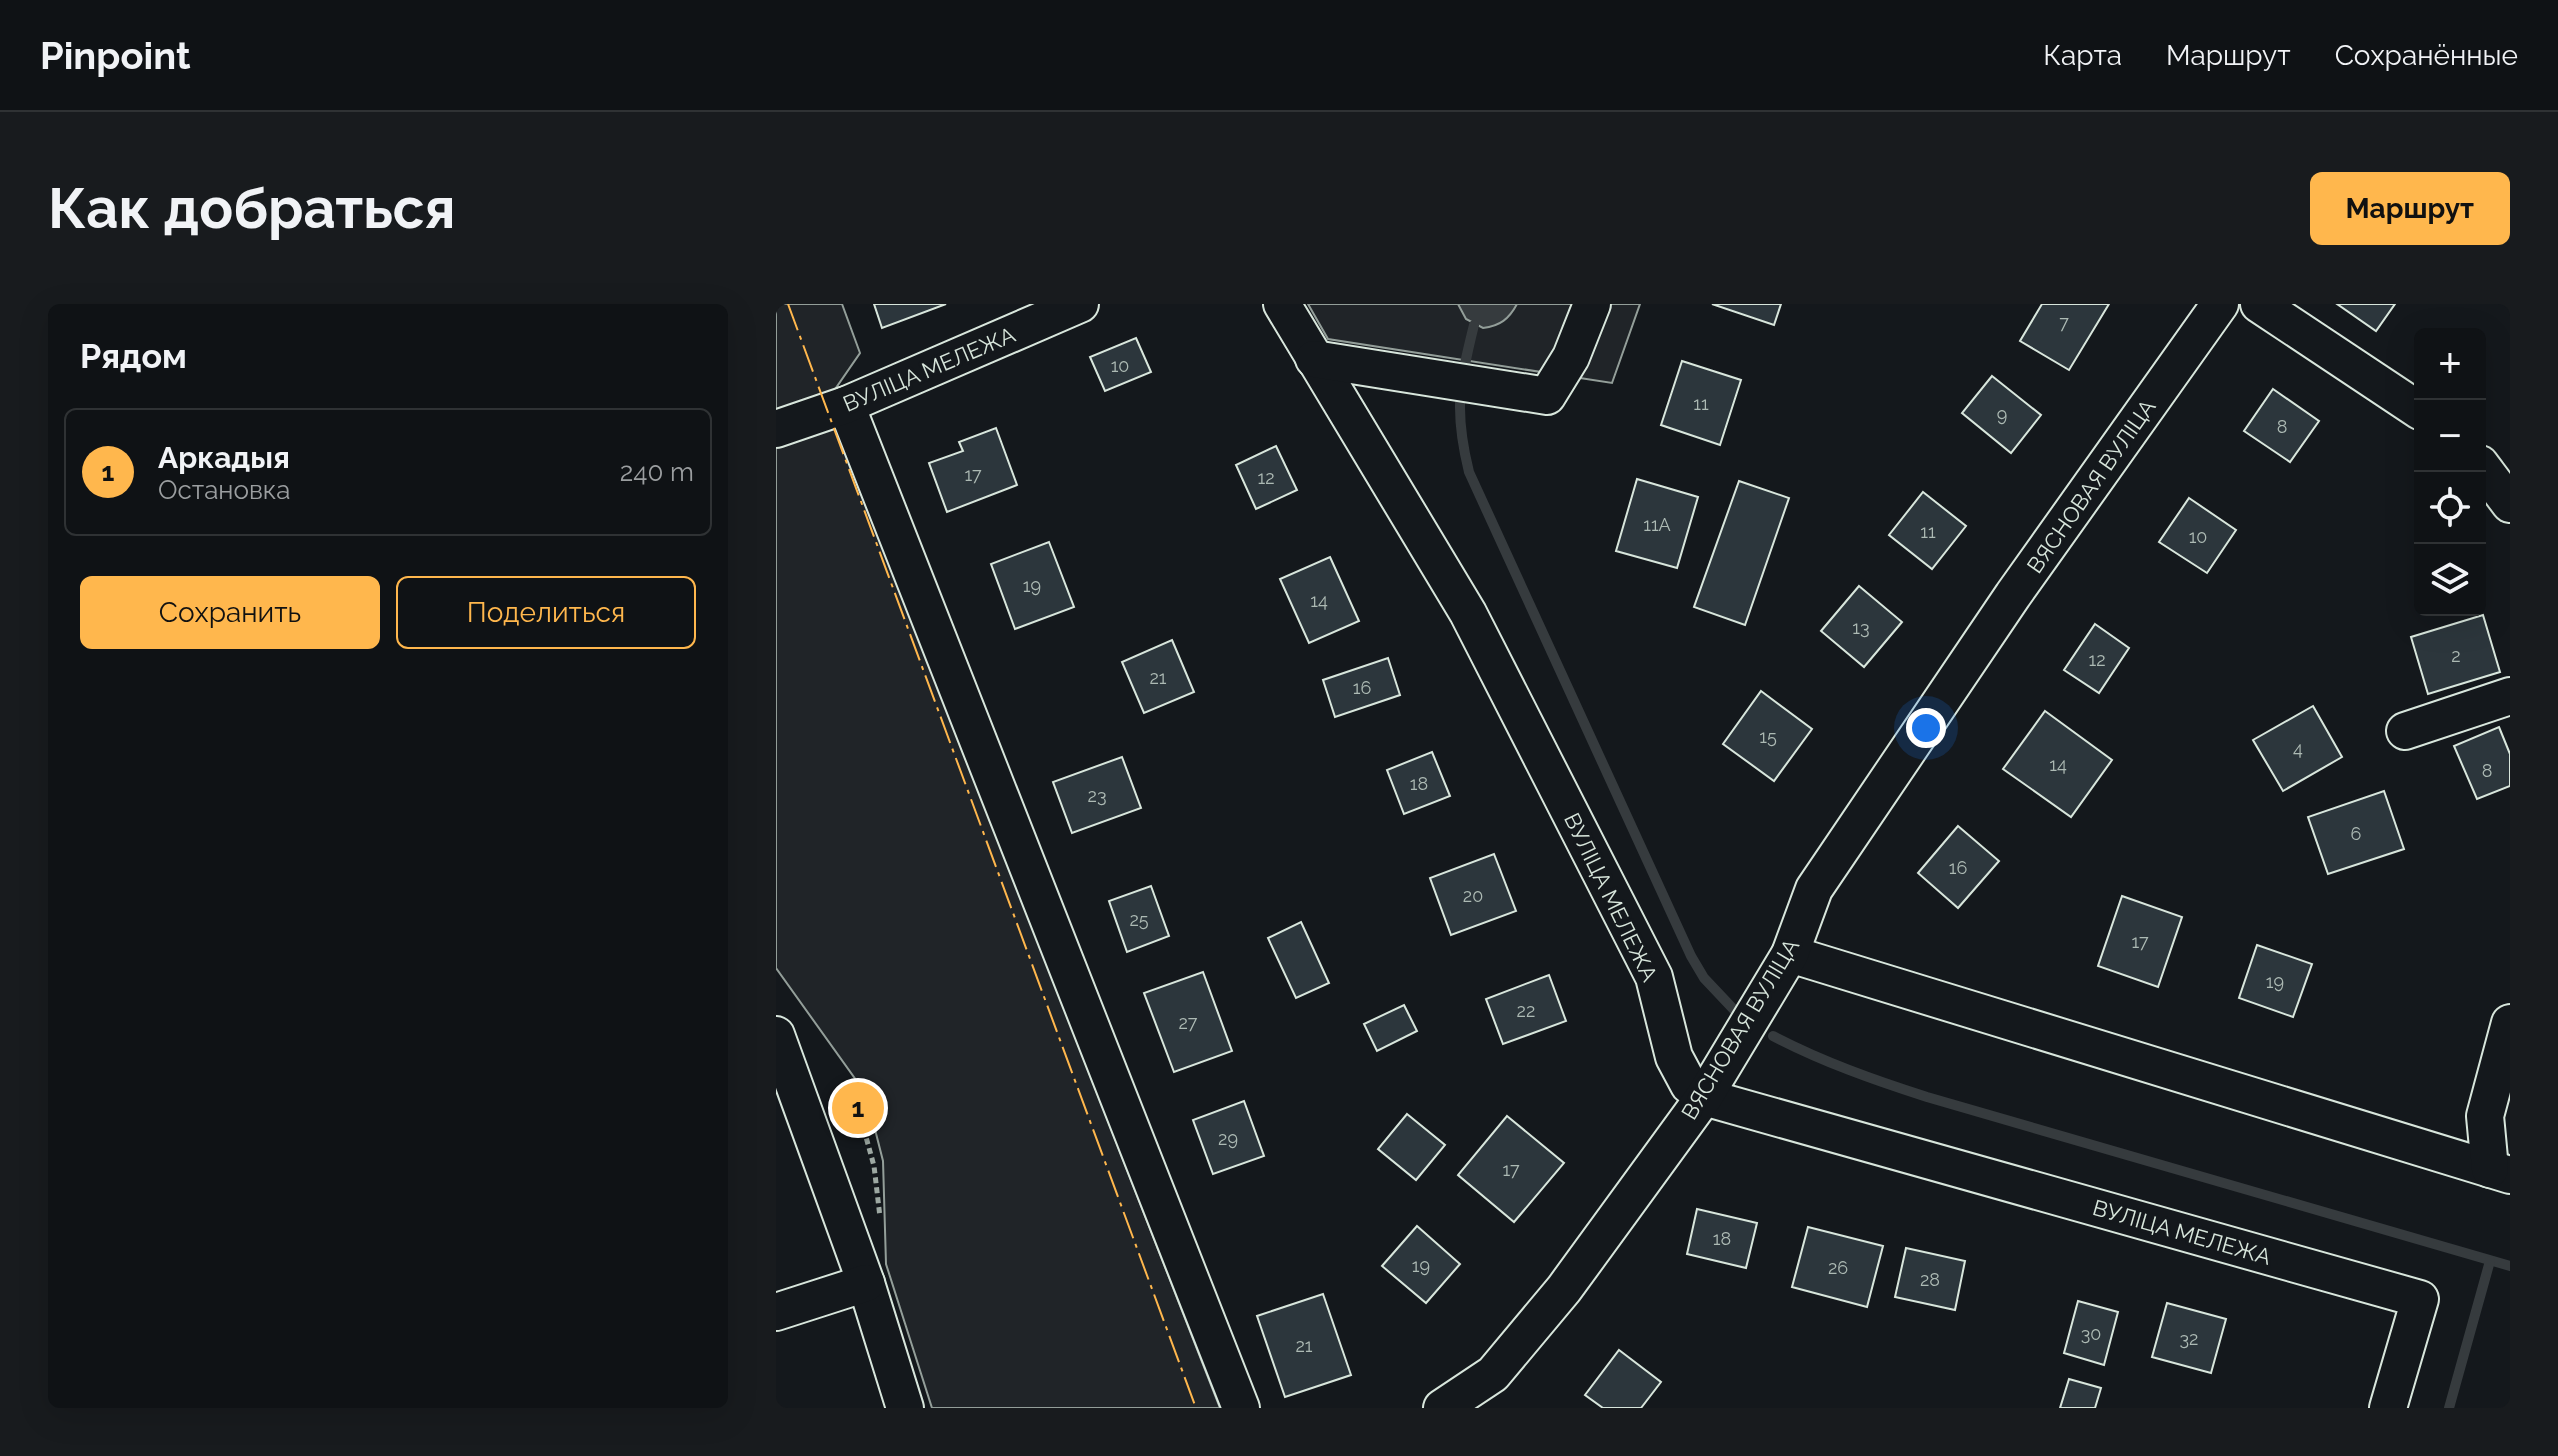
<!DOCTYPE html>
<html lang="ru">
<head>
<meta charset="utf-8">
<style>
	body { margin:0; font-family:Raleway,sans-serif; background:#181b1e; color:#f1f3f6 }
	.controls { position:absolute; right:24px; top:24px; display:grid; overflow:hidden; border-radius:12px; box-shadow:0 8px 32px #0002 }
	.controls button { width:72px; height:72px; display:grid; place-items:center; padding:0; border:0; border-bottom:2px solid #2f3234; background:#0f1215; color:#f1f3f6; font:40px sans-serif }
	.you { position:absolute; left:1150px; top:424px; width:28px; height:28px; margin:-20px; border:6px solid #fff; border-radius:50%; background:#1a73e8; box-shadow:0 0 0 12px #1a73e833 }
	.badge { display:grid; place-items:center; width:52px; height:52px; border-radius:50%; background:#ffb74d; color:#111; font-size:26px; font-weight:700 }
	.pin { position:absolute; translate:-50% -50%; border:4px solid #fff; box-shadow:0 2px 8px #0006 }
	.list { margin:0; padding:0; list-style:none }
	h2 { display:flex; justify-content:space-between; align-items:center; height:104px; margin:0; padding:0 32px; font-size:34px }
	h2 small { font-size:26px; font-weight:400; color:#9b9ea0 }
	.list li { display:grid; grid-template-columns:52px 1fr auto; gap:24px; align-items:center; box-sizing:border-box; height:128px; margin:0 16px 16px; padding:0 16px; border:2px solid #2f3234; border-radius:12px }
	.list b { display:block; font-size:30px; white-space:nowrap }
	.list p { margin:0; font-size:26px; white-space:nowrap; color:#9b9ea0 }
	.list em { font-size:26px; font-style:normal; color:#9b9ea0 }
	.actions { display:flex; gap:16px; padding:24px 32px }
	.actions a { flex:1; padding:18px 0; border:2px solid #ffb74d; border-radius:12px; text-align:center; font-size:28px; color:#ffb74d }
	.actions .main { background:#ffb74d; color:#111 }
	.icon { flex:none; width:44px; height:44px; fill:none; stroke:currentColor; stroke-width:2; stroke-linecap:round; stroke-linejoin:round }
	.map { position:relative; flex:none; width:1734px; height:1104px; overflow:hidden; border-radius:12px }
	header { display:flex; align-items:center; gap:48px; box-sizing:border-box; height:112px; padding:0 40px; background:#0f1215; border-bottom:2px solid #2f3234 }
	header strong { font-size:38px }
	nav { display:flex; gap:44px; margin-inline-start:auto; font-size:28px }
	.intro { display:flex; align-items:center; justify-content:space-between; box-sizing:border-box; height:192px; padding:0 48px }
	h1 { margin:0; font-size:56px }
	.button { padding:20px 36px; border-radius:12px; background:#ffb74d; color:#111; font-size:28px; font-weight:700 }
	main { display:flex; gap:48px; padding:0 48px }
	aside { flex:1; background:#0f1215; border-radius:12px; box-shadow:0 8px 32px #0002 }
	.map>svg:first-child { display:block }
</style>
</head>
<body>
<header>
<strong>Pinpoint</strong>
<nav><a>Карта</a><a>Маршрут</a><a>Сохранённые</a></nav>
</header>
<div class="intro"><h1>Как добраться</h1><a class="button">Маршрут</a></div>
<main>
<aside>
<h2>Рядом<small></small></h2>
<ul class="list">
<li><span class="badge">1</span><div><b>Аркадыя</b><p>Остановка</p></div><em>240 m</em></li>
</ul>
<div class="actions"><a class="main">Сохранить</a><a>Поделиться</a></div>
</aside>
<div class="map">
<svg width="1734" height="1104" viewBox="0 0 1734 1104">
	<rect width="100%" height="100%" fill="#14181c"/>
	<g fill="#202428" stroke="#939e99" stroke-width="2">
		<path d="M0 0H66L84 49 51 97 444 1104H156L110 960 107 857 90 790 0 664Z"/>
		<path d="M532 0H864L836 79 552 35Z"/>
	</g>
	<path fill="#363b3e" stroke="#939e99" stroke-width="2" d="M682 0H741C733 15 724 22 707 24L690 15Z"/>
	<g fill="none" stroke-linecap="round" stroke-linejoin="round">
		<g stroke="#363b3e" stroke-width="10">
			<path d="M698 21C683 81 678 107 693 168L915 652 928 674 962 710"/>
			<path d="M997 732C1047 758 1098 776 1151 793L1734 962"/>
			<path d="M1673 1104 1714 957"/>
		</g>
	</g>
	<g fill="#2c363c" stroke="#d8e6dc" stroke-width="2">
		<path d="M98 0H170L106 24Z"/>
		<path d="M936 0H1005L998 21Z"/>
		<path d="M1266 0H1333L1293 66 1244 37Z"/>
		<path d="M1561 0H1619L1600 27Z"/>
		<path d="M360 34 375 68 329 87 314 53Z"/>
		<path d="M906 57 965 76 944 141 885 121Z"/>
		<path d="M1216 72 1265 111 1235 149 1186 109Z"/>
		<path d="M1497 85 1543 117 1514 158 1468 127Z"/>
		<path d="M220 124 241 181 171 208 153 159 187 147 183 138Z"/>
		<path d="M500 142 521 186 480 205 460 161Z"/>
		<path d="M861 175 922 193 901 264 840 247Z"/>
		<path d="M963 177 1013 194 969 321 918 303Z"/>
		<path d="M1147 188 1190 222 1156 265 1113 231Z"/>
		<path d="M1413 194 1460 226 1431 269 1383 238Z"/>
		<path d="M273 238 298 303 239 325 215 260Z"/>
		<path d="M554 253 583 317 533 339 504 275Z"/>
		<path d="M1083 282 1126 318 1088 363 1045 327Z"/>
		<path d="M1707 311 1724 368 1652 390 1635 333Z"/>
		<path d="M1319 320 1353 344 1323 389 1288 366Z"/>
		<path d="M396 336 418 388 368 409 346 358Z"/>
		<path d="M612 354 624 391 559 413 547 376Z"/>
		<path d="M985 387 1036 425 998 477 947 440Z"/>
		<path d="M1537 402 1566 453 1507 487 1477 436Z"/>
		<path d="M1269 407 1336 456 1295 513 1227 465Z"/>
		<path d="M1723 423 1734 450V482L1701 495 1678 442Z"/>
		<path d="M656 448 674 492 628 510 611 466Z"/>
		<path d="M346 453 365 504 296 529 277 478Z"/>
		<path d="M1608 487 1628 545 1552 570 1532 513Z"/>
		<path d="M1182 522 1223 557 1182 604 1142 569Z"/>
		<path d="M718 550 740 607 675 631 654 574Z"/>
		<path d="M375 582 393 632 351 648 333 597Z"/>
		<path d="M1346 592 1406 613 1382 683 1322 662Z"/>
		<path d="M525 618 553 679 520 694 492 634Z"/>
		<path d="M1481 641 1536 660 1517 713 1463 694Z"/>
		<path d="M427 668 456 747 398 768 368 689Z"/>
		<path d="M773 671 790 717 727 740 710 695Z"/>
		<path d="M628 701 641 727 601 747 588 720Z"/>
		<path d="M468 797 488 852 437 870 417 816Z"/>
		<path d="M631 810 669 841 640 876 602 845Z"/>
		<path d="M731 812 788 859 738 918 682 871Z"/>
		<path d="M921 905 981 919 970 964 911 950Z"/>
		<path d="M641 922 684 960 650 999 606 962Z"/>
		<path d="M1032 923 1107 942 1091 1003 1016 983Z"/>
		<path d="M1130 944 1189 957 1179 1006 1119 993Z"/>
		<path d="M547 990 575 1071 509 1093 481 1012Z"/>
		<path d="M1302 997 1342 1008 1328 1061 1288 1049Z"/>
		<path d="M1391 999 1450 1015 1435 1069 1376 1053Z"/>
		<path d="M843 1046 885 1078 865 1104H827L809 1091Z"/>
		<path d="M1293 1075 1325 1084 1319 1104H1284Z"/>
	</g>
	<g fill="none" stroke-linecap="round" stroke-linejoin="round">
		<g stroke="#d8e6dc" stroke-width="40">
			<g id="minor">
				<path d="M506 0 692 309 878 673 898 753 913 781 928 793 1644 995 1612 1104"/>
				<path d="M1483 0 1644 107"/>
				<path d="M538 55 771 92 795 53 816 0"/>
				<path d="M70 101 465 1104"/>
				<path d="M0 125 70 101 304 0"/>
				<path d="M1704 160 1734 200"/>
				<path d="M1629 427 1734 392"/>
				<path d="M1014 650 1734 871"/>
				<path d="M0 731 90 979 129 1104"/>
				<path d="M1714 865 1709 812 1734 719"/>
				<path d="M0 1008 90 979"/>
				<path d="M666 1104 717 1070 788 985 928 793 1014 650 1038 585 1237 291 1444 0"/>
			</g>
		</g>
		<path stroke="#9da8a2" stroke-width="5" stroke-dasharray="6 4" stroke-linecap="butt" d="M65 811 82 804 98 862 104 913"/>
		<use href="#minor" stroke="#14181c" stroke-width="36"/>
		<path stroke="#ffb74d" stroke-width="2" stroke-dasharray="28 6 4 6" stroke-linecap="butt" d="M12 0 420 1104"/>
	</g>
	<g text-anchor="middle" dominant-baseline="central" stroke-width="6" stroke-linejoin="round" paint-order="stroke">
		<g font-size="18" fill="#adbab4">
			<text x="1288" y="18">7</text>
			<text x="344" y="61">10</text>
			<text x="925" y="99">11</text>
			<text x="1226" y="110">9</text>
			<text x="1506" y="122">8</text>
			<text x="197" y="170">17</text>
			<text x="490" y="173">12</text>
			<text x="881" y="220">11А</text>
			<text x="1152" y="227">11</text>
			<text x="1422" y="232">10</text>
			<text x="256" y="281">19</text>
			<text x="543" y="296">14</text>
			<text x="1085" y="323">13</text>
			<text x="1680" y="351">2</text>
			<text x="1321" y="355">12</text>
			<text x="382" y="373">21</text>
			<text x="586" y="383">16</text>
			<text x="992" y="432">15</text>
			<text x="1522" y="444">4</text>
			<text x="1282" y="460">14</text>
			<text x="1711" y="466">8</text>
			<text x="643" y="479">18</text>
			<text x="321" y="491">23</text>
			<text x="1580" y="529">6</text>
			<text x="1182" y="563">16</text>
			<text x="697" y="591">20</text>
			<text x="363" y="615">25</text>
			<text x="1364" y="637">17</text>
			<text x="1499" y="677">19</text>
			<text x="750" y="706">22</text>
			<text x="412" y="718">27</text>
			<text x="452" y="834">29</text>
			<text x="735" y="865">17</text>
			<text x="946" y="934">18</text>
			<text x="645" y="961">19</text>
			<text x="1062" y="963">26</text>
			<text x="1154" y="975">28</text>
			<text x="1315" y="1029">30</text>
			<text x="1413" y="1034">32</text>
			<text x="528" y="1041">21</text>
		</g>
		<g font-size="22" fill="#d8e6dc" stroke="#14181c">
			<text transform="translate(153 65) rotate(-23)">ВУЛІЦА МЕЛЕЖА</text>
			<text transform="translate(1315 182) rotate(-55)">ВЯСНОВАЯ ВУЛІЦА</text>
			<text transform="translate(835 593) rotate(64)">ВУЛІЦА МЕЛЕЖА</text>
			<text transform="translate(964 725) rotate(-59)">ВЯСНОВАЯ ВУЛІЦА</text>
			<text transform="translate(1406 928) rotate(16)">ВУЛІЦА МЕЛЕЖА</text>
		</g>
	</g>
</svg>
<div class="controls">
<button>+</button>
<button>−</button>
<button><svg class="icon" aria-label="locate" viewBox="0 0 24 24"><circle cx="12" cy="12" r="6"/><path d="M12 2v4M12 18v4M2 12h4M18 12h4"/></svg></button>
<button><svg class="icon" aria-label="layers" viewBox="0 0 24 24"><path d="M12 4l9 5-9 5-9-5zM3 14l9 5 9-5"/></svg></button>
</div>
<div class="you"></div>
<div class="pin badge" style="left:82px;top:804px">1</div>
</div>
</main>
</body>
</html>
